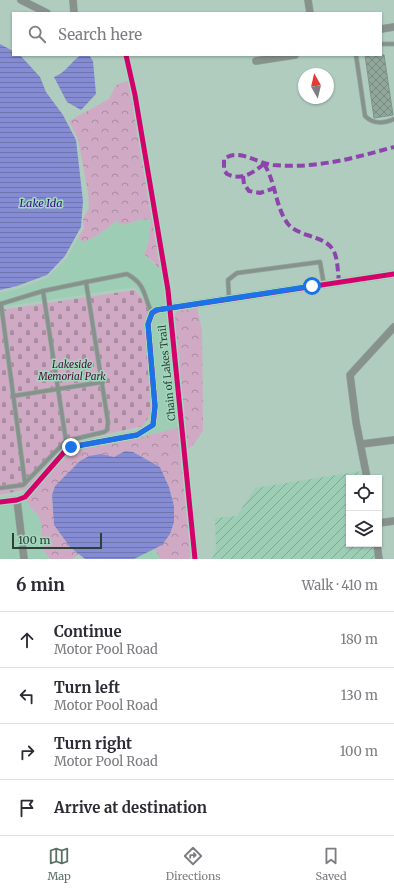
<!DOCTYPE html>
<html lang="en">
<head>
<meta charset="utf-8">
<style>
	body { margin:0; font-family:Merriweather,serif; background:#f2f2f3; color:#2b2b33 }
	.controls { position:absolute; right:12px; bottom:12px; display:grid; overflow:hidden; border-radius:0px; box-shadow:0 1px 3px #0004 }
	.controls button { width:36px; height:36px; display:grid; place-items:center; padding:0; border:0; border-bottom:1px solid #e1e1e2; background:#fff; color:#2b2b33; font:20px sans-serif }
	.compass { position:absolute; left:298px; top:68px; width:36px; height:36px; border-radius:50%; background:#fff; box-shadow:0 1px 3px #0004; rotate:352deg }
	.scale { position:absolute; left:12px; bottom:10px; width:90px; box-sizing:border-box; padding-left:4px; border:2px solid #2c4136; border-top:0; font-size:11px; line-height:14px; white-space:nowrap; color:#2c4136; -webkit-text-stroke:3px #a3d8be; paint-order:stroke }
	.stop { position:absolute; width:12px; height:12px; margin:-9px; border:3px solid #1a73e8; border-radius:50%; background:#fff }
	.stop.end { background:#1a73e8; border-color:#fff; box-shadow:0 1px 4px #0008 }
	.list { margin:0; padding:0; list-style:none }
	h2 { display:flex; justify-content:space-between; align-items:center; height:52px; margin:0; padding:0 16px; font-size:17px }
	h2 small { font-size:13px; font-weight:400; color:#7c7c81 }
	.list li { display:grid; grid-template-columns:26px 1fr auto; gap:12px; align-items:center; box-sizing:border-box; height:56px; padding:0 16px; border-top:1px solid #e1e1e2 }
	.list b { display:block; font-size:15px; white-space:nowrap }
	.list p { margin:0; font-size:13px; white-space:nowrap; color:#7c7c81 }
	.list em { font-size:13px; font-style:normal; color:#7c7c81 }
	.icon { flex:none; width:22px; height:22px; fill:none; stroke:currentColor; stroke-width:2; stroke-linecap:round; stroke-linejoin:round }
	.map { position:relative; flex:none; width:394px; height:559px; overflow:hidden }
	.search { position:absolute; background:#fff; box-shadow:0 1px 3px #0004; left:12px; right:12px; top:12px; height:44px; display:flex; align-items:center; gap:10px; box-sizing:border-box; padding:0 14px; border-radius:0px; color:#7c7c81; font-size:15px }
	.sheet { height:276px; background:#fff }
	nav { display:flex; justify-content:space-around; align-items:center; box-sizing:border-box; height:56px; border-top:1px solid #e1e1e2; background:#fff; font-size:11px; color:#7c7c81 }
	nav a { display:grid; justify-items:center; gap:2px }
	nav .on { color:#5a7266 }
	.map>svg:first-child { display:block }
</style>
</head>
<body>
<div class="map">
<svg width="394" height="559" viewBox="0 0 394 559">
	<defs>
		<pattern id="industrial-furrows" width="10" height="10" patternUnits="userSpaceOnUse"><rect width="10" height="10" fill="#9ecdb6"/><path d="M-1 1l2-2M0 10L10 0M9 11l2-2" fill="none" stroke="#81a895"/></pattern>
		<pattern id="forest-crowns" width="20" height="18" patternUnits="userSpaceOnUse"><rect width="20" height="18" fill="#d0aac4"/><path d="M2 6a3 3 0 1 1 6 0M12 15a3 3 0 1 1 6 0" fill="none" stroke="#a98ca0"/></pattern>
		<pattern id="cemetery-stones" width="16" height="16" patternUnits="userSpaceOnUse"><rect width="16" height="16" fill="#d0aac4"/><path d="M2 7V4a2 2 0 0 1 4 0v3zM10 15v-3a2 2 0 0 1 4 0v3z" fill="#a98ca0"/></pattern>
		<pattern id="water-rules" width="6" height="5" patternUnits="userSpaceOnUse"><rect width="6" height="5" fill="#868cd4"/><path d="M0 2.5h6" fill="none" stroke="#6e74ad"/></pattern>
		<pattern id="building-cross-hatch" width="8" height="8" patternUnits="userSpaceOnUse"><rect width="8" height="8" fill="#91a79c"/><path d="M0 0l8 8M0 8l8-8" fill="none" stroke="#778a80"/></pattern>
	</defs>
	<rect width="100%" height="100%" fill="#afccbe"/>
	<g fill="#9ecdb6">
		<path d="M141 219 151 220 148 245 144 254 157 267 166 266 172 303 152 309 135 287 0 307V293L18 289 48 277 67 258 78 238 84 242 98 235 116 221 124 225Z"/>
		<path d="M174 310V314L170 318 184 426 127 441 76 449 138 438 156 427 159 418 158 406 151 325 155 316 158 314Z"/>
		<path d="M25 500 40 518 44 550 50 559H27L20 502Z"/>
		<path d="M14 504 21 559H0V506Z"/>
		<path d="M155 548 160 559H134Z"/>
	</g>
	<path fill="url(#industrial-furrows)" d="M361 471 362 478H349V544H374L376 559H212L216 551 215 518 237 516 255 488Z"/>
	<g fill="url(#forest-crowns)">
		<path d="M132 79 166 266 157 267 155 263 144 254 148 245 151 220 141 219 124 225 116 221 98 235 83 242 78 238 84 228 83 219 89 208 88 192 78 139 69 121 109 99 116 85Z"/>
		<path d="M197 307 202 331 203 430 195 443 186 451 187 483 195 548 189 559H160L155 548 162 545 174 506 169 487 160 467 133 452 125 451 114 457 80 461 52 495 54 525 70 547 79 554 73 559H50L44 551 40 518 25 500 73 450 127 441 184 426 170 318 180 309Z"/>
	</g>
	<path fill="url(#cemetery-stones)" d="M135 290 150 308 146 346 151 414 143 426 66 443 27 489 0 495V310Z"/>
	<g fill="url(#water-rules)">
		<path d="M0 44 13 51V55H20L40 77 46 92 63 115 76 140 83 201 81 227 65 256 47 275 17 286 0 290Z"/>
		<path d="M81 55H89L93 61 96 94 81 110 67 102 54 77C68 71 69 63 81 55Z"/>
		<path d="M125 451 133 452 160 467 169 487 174 506V522L170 534 162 545 134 559H85L70 547 54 525 52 495 55 486 80 461 89 456 101 454 114 457Z"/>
	</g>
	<path fill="url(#building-cross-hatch)" stroke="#7e9489" d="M365 55H384L393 115 374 118Z"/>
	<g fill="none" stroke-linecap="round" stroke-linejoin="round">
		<g stroke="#92a89d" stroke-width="5">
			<g id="lane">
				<path d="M381 44H394"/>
				<path d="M356 55 365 116C374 125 384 123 394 119"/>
				<path d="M86 282 127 274C147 285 143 296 152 313"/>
				<path d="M43 291 66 441"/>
				<path d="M229 298 228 280 237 273 320 262 324 285"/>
				<path d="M0 304 43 291 86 282 108 422 107 430 104 432 66 441 23 485 0 488"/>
				<path d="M1 304 25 483"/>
				<path d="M13 396 103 382"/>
			</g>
		</g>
		<g stroke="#92a89d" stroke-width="8">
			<g id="street">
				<path d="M21 0 47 13"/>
				<path d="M73 0 74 13"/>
				<path d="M308 0 310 13"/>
				<path d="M381 29 394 27"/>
				<path d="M256 61 295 55"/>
				<path d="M362 444 394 440"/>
				<path d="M367 478 356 422 350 375 394 327"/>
				<path d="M17 500 24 559"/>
				<path d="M0 502 17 500 25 497 66 450 71 447 137 435 153 425 155 406 148 324 152 313 157 310 394 274"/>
				<path d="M379 523 394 521"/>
				<path d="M377 544 379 559"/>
			</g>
		</g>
		<use href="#lane" stroke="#87928d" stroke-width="3.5"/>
		<use href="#street" stroke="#87928d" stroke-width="7"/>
		<g stroke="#8e44ad" stroke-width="4" stroke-dasharray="8 4" stroke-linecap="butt">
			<path d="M264 164C253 173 241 181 227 174L224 170V159C239 148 256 163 273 165 316 169 354 158 394 147"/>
			<path d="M264 164C276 182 275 207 288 224 293 230 300 232 307 235 338 244 336 252 339 282"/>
			<path d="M243 176 244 184 249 191 260 193 275 188"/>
		</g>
		<g stroke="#a3d8be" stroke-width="8">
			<g id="cycleway">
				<path d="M126 55 135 95 168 290 195 559"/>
				<path d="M0 502 17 500 25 497 66 450 71 447 137 435 153 425 155 406 148 324 152 313 157 310 394 274"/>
			</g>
		</g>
		<use href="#cycleway" stroke="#d6006c" stroke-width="5"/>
	</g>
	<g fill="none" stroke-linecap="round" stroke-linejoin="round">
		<path stroke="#1a73e8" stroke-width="5" d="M71 447 137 435 153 425 155 406 148 324 152 313 156 310 312 286"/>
	</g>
	<g text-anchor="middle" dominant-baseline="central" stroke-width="3" stroke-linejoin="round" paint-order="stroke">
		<g font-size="10" font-style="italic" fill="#50093c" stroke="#a3d8be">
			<text x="72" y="364">Lakeside<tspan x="72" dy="12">Memorial Park</tspan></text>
		</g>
		<g font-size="10" fill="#2c4136" stroke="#a3d8be">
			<text transform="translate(167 373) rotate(-96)">Chain of Lakes Trail</text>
		</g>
		<g font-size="11" font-style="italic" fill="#340a95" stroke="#a3d8be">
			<text x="41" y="203">Lake Ida</text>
		</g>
	</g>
</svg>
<div class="controls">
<button><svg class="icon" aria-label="locate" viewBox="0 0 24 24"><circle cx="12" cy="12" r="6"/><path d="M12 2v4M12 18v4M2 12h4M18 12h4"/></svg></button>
<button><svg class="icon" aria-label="layers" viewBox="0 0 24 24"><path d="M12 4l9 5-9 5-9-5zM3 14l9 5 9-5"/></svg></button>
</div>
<svg class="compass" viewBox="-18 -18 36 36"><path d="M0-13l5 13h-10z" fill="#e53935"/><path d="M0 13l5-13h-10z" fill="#7c7c81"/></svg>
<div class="scale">100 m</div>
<div class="stop" style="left:312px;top:286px"></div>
<div class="stop end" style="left:71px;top:447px"></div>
<div class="search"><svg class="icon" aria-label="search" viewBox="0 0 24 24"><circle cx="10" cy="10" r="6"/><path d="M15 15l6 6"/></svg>Search here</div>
</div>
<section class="sheet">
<h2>6 min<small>Walk · 410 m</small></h2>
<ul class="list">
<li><svg class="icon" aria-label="ahead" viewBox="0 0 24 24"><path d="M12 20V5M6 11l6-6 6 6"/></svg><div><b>Continue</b><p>Motor Pool Road</p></div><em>180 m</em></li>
<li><svg class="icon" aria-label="left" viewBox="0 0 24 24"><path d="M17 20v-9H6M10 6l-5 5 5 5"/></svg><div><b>Turn left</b><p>Motor Pool Road</p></div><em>130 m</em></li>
<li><svg class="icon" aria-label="right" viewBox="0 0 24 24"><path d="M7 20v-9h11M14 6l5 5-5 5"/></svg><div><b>Turn right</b><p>Motor Pool Road</p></div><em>100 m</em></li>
<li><svg class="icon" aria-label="arrive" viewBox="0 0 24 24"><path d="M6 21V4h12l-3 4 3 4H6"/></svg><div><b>Arrive at destination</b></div></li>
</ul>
</section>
<nav>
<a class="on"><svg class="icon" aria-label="map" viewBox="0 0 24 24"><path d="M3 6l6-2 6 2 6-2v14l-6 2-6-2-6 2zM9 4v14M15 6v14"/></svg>Map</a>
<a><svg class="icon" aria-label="directions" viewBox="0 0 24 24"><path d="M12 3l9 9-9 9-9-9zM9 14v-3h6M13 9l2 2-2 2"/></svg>Directions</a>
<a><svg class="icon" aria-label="saved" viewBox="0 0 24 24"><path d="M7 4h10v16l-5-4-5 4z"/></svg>Saved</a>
</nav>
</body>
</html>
